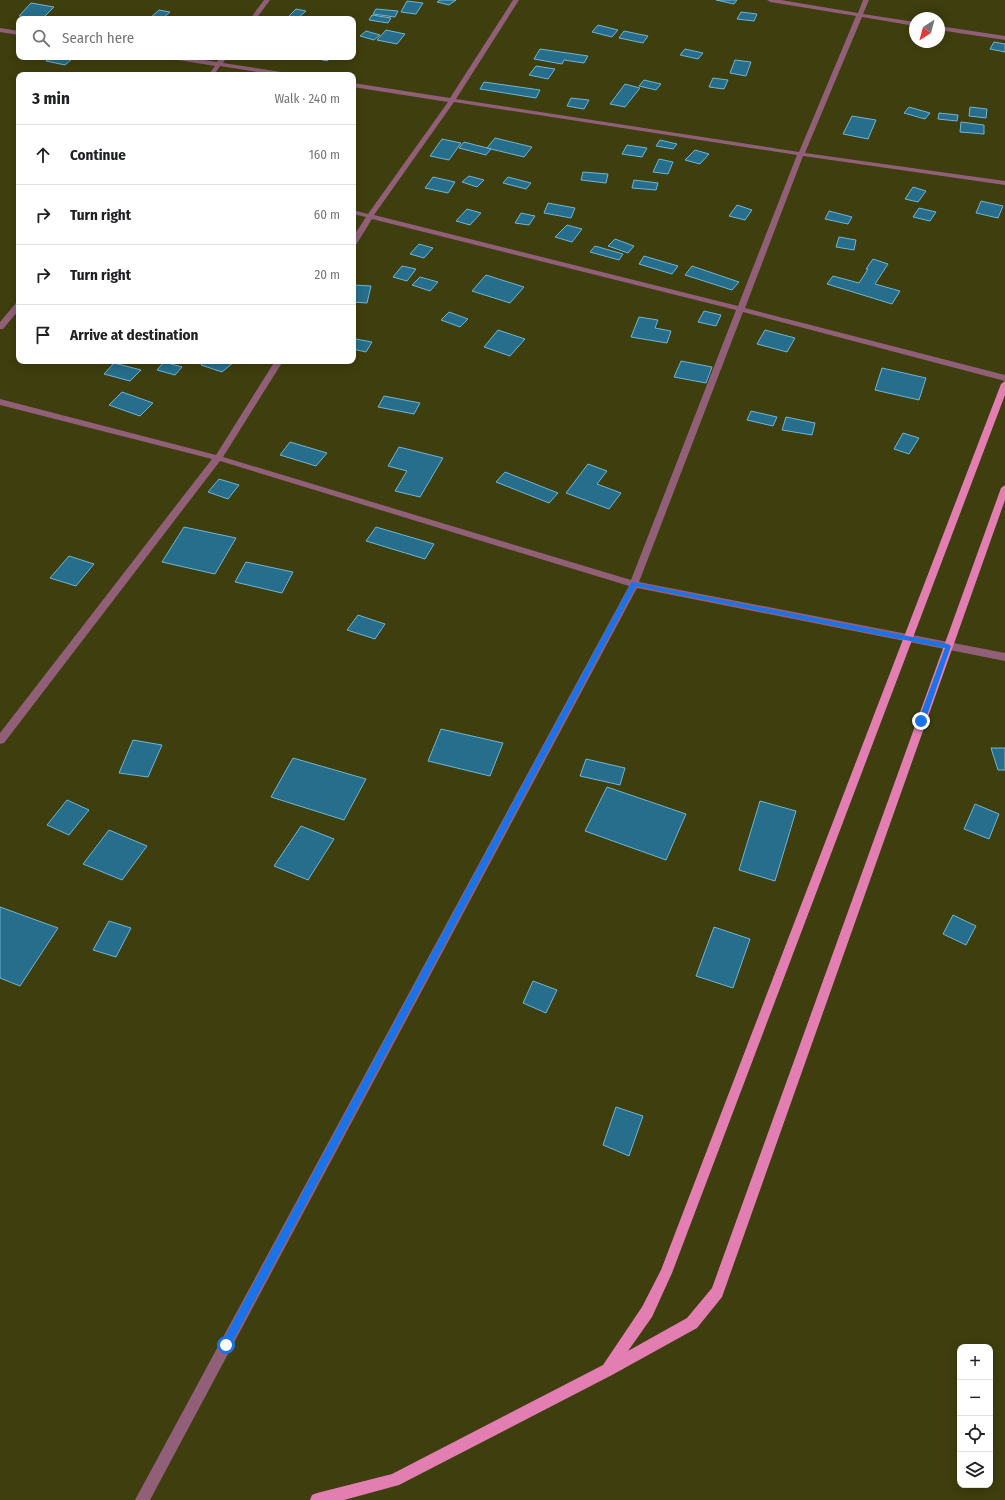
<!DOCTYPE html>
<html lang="en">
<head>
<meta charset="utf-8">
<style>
	body { margin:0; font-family:"Fira Sans Condensed",sans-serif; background:#f2f2f2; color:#202124 }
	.controls { position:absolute; right:12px; bottom:12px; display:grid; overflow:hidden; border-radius:8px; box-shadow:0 2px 10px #0003 }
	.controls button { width:36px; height:36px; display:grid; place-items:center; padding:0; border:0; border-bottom:1px solid #e0e0e0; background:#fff; color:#202124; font:20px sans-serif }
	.compass { position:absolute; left:909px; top:12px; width:36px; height:36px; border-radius:50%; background:#fff; box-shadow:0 2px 10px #0003; rotate:216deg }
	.stop { position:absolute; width:12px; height:12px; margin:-9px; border:3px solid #1a73e8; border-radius:50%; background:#fff }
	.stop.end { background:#1a73e8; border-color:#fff; box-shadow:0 1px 4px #0008 }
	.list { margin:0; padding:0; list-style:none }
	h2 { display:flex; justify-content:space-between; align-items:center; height:52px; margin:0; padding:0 16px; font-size:17px }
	h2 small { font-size:13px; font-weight:400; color:#757577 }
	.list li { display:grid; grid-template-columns:26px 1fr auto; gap:12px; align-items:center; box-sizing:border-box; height:60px; padding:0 16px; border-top:1px solid #e0e0e0 }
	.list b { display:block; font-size:15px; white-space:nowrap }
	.list em { font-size:13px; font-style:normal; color:#757577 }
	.icon { flex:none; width:22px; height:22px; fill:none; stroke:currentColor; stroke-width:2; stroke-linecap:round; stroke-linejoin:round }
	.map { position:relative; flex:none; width:1005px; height:1500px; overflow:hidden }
	.search { position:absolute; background:#fff; box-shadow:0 2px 10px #0003; left:16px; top:16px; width:340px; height:44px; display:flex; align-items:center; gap:10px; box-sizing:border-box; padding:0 14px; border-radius:8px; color:#757577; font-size:15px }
	.panel { position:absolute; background:#fff; box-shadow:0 2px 10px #0003; left:16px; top:72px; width:340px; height:292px; border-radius:8px }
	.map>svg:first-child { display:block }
</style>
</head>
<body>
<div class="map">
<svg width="1005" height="1500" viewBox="0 0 1005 1500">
	<rect width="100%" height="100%" fill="#3f3e0e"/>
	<g fill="#266e8b" stroke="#70b5d5">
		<path d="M440 0H456L449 5 437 2Z"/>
		<path d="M716 0H737L734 4Z"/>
		<path d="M407 1 423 3 416 14 401 12Z"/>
		<path d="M31 3 54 7 42 19 19 16Z"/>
		<path d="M296 9 306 11 297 19 288 17Z"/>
		<path d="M376 9 398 11 395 17 373 14Z"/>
		<path d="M159 10 170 12 162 19H149Z"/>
		<path d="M741 12 757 14 754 21 737 19Z"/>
		<path d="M372 15 391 18 388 23 369 20Z"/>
		<path d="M598 25 618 30 612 37 592 32Z"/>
		<path d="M386 30 405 34 397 44 377 40Z"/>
		<path d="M366 31 380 35 374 40 360 36Z"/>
		<path d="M624 31 648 36 643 43 619 38Z"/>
		<path d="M994 42 1005 44V52L990 49Z"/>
		<path d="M540 49 588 56 584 63 564 60 562 64 534 59Z"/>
		<path d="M685 49 703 53 698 59 680 55Z"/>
		<path d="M50 57H63L72 59 65 65 46 61Z"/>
		<path d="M315 57H332L327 61 314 58Z"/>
		<path d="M735 60 751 62 746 76 730 73Z"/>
		<path d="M536 66 555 69 548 79 529 75Z"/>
		<path d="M713 78 728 80 724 89 709 87Z"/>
		<path d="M644 80 661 84 656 90 639 86Z"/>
		<path d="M484 82 540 90 536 98 480 89Z"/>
		<path d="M625 84 640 88 625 107 610 104Z"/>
		<path d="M571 98 589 100 584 109 567 106Z"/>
		<path d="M909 107 930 113 925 119 904 113Z"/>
		<path d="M970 107 987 109 986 118 969 116Z"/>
		<path d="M939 113 958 115 957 121 938 119Z"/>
		<path d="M852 116 876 120 868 139 843 134Z"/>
		<path d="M961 122 984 125V134L960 132Z"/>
		<path d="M495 138 532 147 524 157 487 148Z"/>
		<path d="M442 139 461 143 449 160 430 156Z"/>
		<path d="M660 140 677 144 673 149 656 146Z"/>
		<path d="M464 142 491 149 486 155 459 148Z"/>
		<path d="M627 145 647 148 642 157 622 154Z"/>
		<path d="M695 150 709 154 700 164 685 160Z"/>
		<path d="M659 159 673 162 668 174 653 172Z"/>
		<path d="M583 172 608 174 606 183 581 180Z"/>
		<path d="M469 176 484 180 477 187 462 182Z"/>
		<path d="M433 177 455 182 448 193 425 188Z"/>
		<path d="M508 177 531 183 526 189 503 183Z"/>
		<path d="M634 180 658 183 656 190 632 188Z"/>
		<path d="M913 187 926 191 918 202 905 199Z"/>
		<path d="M981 201 1003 206 998 218 976 213Z"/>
		<path d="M548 203 575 208 571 218 544 213Z"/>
		<path d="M737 205 752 210 745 220 729 216Z"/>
		<path d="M919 208 936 212 930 221 913 217Z"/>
		<path d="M467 209 481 213 470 225 456 221Z"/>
		<path d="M829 211 852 217 848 224 825 219Z"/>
		<path d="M521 213 535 216 529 225 515 223Z"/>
		<path d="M567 225 582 229 572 242 555 237Z"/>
		<path d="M839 237 856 240 854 250 836 247Z"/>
		<path d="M615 239 634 246 628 253 608 246Z"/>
		<path d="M419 244 433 248 424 258 410 254Z"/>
		<path d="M595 246 623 254 619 260 590 252Z"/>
		<path d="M644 256 678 266 672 274 639 264Z"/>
		<path d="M873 259 888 264 875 284 900 291 892 304 827 284 833 276 859 283 868 269H866Z"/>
		<path d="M402 266 416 269 407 281 393 277Z"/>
		<path d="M692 266 739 282 732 290 685 275Z"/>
		<path d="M486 275 524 287 510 303 472 291Z"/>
		<path d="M420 277 438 282 430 291 412 285Z"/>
		<path d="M353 285 371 286 367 303 353 302Z"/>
		<path d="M704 311 721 315 716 326 698 322Z"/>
		<path d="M449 312 468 319 460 327 441 320Z"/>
		<path d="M639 317 658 320 655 328 671 331 667 343 631 337Z"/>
		<path d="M498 330 525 339 510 356 484 347Z"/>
		<path d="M765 330 795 338 787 352 757 344Z"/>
		<path d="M356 339 372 342 366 352 353 349V344Z"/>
		<path d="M205 361H232L234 362 222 372 201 365Z"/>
		<path d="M681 361 712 367 706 383 674 377Z"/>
		<path d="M164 362 182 367 175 375 157 370Z"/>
		<path d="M114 363 141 370 130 381 104 374Z"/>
		<path d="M882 368 926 378 919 400 875 390Z"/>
		<path d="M122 392 153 403 140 416 109 405Z"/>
		<path d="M384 396 420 403 414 414 378 407Z"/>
		<path d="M751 411 777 417 773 426 747 420Z"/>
		<path d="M786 417 815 423 812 435 782 430Z"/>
		<path d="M903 433 919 438 909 454 894 449Z"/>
		<path d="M290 442 327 453 316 466 280 455Z"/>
		<path d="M399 447 443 458 420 497 395 491 407 471 388 466Z"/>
		<path d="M588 464 607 471 597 484 621 493 609 509 566 493Z"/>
		<path d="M505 472 558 493 549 503 496 482Z"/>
		<path d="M219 479 239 485 228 499 208 492Z"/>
		<path d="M184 527 236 538 215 574 162 562Z"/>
		<path d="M376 527 434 544 425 559 366 541Z"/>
		<path d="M69 556 94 564 76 586 50 578Z"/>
		<path d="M246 562 293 572 282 593 235 582Z"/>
		<path d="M358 615 385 624 375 639 347 630Z"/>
		<path d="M441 729 503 743 490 776 428 761Z"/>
		<path d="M133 740 162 745 148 777 119 773Z"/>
		<path d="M991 748H1005V770H998Z"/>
		<path d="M293 758 366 779 344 820 271 797Z"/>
		<path d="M586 759 625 768 620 785 580 776Z"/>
		<path d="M607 787 686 814 666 860 585 831Z"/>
		<path d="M67 800 89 810 69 835 47 825Z"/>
		<path d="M760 801 796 811 775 881 739 870Z"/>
		<path d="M975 804 999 814 989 839 964 829Z"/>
		<path d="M301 826 334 839 308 880 274 866Z"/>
		<path d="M109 830 147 846 122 880 83 864Z"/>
		<path d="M0 907 58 928 20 986 0 978Z"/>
		<path d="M953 915 976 926 966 945 943 934Z"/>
		<path d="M109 921 131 928 116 957 93 950Z"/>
		<path d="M714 927 750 939 733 988 696 976Z"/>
		<path d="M533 981 557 990 546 1013 523 1003Z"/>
		<path d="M616 1107 643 1116 629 1156 603 1145Z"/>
	</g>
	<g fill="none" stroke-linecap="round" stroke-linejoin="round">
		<g fill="#915f78" fill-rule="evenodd">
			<path d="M264 0H270L256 19H250Z"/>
			<path d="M513 0H519L456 99 799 152 856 16 770 2 767 0H781L858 13 863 0H869L863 14 915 22V26L862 17 805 153 1005 181V185L803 156 745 308 1005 375V381L743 312 639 582 1005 653V661L637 588 150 1500H135L629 586 220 461 4 743 0 744V733L212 459 0 405V399L216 455 275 361H283L223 457 631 580 736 310 372 219 356 245H353V237L366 217 353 214V210L368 214 448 102 353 87V83L450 98ZM454 102 797 155 738 306 374 215Z"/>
			<path d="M939 26 1005 36V40L939 30Z"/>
			<path d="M0 28 19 31V35L0 32Z"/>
			<path d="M169 57H184L217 62 221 57H227L223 63 288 73 291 75H276L220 66 214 75H208L215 66 172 59Z"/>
			<path d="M16 303H19V310L3 329H0V322Z"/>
		</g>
		<path fill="#e37eb2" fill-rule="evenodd" d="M1005 381V395L672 1273 652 1317 628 1351 687 1318 712 1288 1001 488 1005 485V500L722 1297 697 1328 612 1375 399 1485 344 1500H310L312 1495 317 1493 392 1474 603 1365 642 1307 661 1270 1001 384Z"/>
	</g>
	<path fill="#1a73e8" d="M632 582 948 644 951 646 925 721 921 724 918 721 945 648 636 586 229 1348 226 1349 222 1348 221 1345 222 1342Z"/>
</svg>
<div class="controls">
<button>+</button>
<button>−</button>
<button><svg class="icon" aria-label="locate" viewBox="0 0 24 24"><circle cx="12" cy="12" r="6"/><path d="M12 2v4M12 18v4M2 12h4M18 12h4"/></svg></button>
<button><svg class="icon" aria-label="layers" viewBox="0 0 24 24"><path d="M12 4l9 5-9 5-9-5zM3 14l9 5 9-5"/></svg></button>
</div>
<svg class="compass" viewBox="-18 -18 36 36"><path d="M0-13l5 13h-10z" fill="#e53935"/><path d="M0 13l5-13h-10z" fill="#757577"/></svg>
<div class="stop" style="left:226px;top:1345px"></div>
<div class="stop end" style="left:921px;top:721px"></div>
<div class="search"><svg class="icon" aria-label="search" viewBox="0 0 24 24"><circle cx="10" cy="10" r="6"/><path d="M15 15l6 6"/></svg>Search here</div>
<section class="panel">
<h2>3 min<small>Walk · 240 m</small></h2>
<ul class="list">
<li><svg class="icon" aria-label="ahead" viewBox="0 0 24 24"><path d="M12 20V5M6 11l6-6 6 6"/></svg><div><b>Continue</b></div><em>160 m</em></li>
<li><svg class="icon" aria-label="right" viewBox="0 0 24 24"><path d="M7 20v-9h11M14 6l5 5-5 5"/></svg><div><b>Turn right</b></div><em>60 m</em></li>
<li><svg class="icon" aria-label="right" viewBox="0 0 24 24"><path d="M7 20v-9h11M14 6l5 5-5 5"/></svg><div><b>Turn right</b></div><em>20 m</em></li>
<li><svg class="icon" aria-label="arrive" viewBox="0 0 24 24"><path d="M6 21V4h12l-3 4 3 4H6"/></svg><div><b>Arrive at destination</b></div></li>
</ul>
</section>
</div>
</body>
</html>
